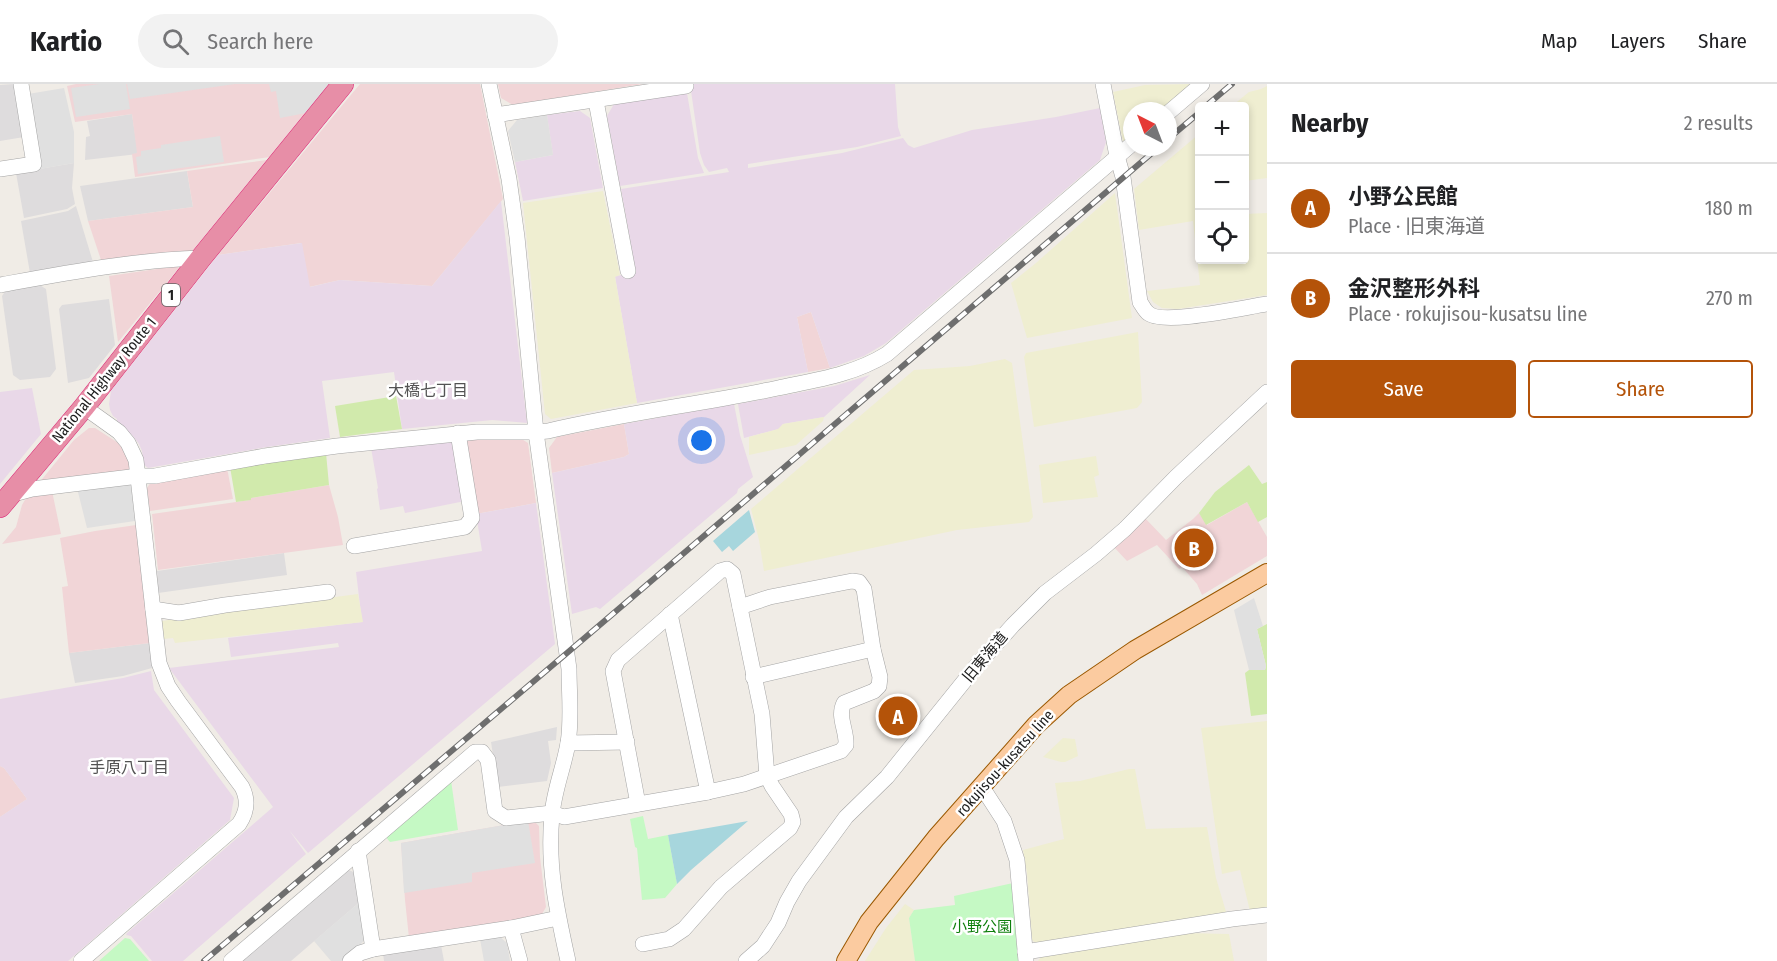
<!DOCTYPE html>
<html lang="en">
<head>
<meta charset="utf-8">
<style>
	body { margin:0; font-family:"Fira Sans Condensed","Noto Sans JP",sans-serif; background:#f2f2f2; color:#202124 }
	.controls { position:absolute; right:18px; top:18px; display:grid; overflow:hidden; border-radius:6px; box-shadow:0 3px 9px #0003 }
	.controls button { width:54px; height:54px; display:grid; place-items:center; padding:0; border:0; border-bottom:2px solid #e0e0e0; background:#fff; color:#202124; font:30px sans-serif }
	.compass { position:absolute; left:1123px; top:18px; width:54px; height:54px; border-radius:50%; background:#fff; box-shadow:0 3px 9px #0003; rotate:318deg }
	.you { position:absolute; left:702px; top:357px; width:21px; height:21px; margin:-15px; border:4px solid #fff; border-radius:50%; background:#1a73e8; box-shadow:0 0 0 9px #1a73e833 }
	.badge { display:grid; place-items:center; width:39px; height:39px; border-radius:50%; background:#b45309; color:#fff; font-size:20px; font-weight:700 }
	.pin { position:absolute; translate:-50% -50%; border:3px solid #fff; box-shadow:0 2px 6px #0006 }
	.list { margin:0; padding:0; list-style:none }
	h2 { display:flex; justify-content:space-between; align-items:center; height:78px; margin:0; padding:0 24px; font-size:26px }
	h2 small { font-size:20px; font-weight:400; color:#757577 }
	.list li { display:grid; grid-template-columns:39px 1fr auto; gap:18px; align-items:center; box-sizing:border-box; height:90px; padding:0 24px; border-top:2px solid #e0e0e0 }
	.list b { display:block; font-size:22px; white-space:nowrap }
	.list p { margin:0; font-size:20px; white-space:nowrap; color:#757577 }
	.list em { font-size:20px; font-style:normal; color:#757577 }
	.actions { display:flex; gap:12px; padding:18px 24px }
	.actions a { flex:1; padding:14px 0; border:2px solid #b45309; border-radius:6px; text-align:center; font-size:21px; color:#b45309 }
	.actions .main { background:#b45309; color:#fff }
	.icon { flex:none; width:33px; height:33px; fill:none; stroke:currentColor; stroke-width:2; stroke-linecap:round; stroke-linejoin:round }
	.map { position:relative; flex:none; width:1267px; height:877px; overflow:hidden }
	header { display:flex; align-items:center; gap:36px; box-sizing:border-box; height:84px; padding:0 30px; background:#fff; border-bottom:2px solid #e0e0e0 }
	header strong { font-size:28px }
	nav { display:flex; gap:33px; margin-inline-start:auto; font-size:21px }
	.search { width:420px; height:54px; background:#f2f2f2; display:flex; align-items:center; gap:15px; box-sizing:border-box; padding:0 21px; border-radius:33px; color:#757577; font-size:22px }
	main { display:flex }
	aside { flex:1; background:#fff }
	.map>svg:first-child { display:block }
</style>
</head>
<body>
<header>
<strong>Kartio</strong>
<div class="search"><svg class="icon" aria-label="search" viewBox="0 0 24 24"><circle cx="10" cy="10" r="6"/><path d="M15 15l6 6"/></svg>Search here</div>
<nav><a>Map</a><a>Layers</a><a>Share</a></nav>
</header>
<main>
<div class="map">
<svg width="1267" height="877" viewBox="0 0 1267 877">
	<rect width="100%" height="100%" fill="#f0ece6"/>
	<g fill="#dedcdd">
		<path d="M14 0 24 53 0 57V1Z"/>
		<path d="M132 30 138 70 85 76 86 53 90 52 87 37Z"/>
		<path d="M74 79 72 104 75 120 67 125 24 134 16 89Z"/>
		<path d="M187 87 193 123 88 137 80 102Z"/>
		<path d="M76 122 93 178 30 189 21 137 68 127Z"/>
		<path d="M38 200 46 205 56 285 50 293 20 296 13 291 2 212 7 205Z"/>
		<path d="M109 215 115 261 89 294 68 299 59 225 62 221Z"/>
		<path d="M284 469 287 491 158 509 157 487Z"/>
		<path d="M150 559 152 584 123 592 75 599 69 569Z"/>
		<path d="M557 643 556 656 548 657 551 679 547 697 498 703 491 658Z"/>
		<path d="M346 785 356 789 361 817 291 877H240Z"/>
		<path d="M441 861 444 877H384L383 869Z"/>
	</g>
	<g fill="#f1d5d7">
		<path d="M76 0H329L270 73 135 93 132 70 137 69 132 30 75 38 67 2Z"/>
		<path d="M360 0H480L503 115 432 202 340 196 309 203 301 159 218 171Z"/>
		<path d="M498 0H643L513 21 501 14Z"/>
		<path d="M267 76 190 170 101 176 88 137 193 123 187 87Z"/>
		<path d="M177 182 179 184 118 258 109 192Z"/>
		<path d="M811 228 830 284 808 288 797 233Z"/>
		<path d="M624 340 629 370 624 373 552 389 549 364 557 353Z"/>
		<path d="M89 344H95L123 362 127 368 130 387 39 399 74 356Z"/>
		<path d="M464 354H520L528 359 536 419 476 430Z"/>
		<path d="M227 384 233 415 150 427 147 404 151 398Z"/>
		<path d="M329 401 338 433 343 461 158 486 152 430 250 416 251 414Z"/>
		<path d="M52 407 61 450 2 460 16 443 22 421 28 411Z"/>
		<path d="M1247 418 1267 453V472L1202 511 1197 500 1182 483 1179 485 1157 461 1127 477 1113 462 1143 432 1166 456 1193 435 1199 429 1207 441Z"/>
		<path d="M136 441 150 559 69 569 62 503 68 502 60 454 95 447Z"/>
		<path d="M0 682 4 684 27 715 0 733Z"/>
		<path d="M533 736 539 742 540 773 546 823 541 832 409 854 405 816 401 759Z"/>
	</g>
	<g fill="#e9d8e8">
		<path d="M690 0H895L898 43 901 52 857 63 748 80V84L842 69 903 54 908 61 914 64 972 46 1056 33 1100 24 1106 58 1100 76 886 259 864 272 830 284 811 228 797 233 808 288 637 319 615 192 636 189 621 105 729 88 727 84 709 88 704 81 700 69Z"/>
		<path d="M687 9 698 74 704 89 620 102 607 32 614 20Z"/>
		<path d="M580 27 590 34 603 104 523 117 515 78 553 71 547 31Z"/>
		<path d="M501 117 527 339 492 336 402 345 394 288 322 297 330 354 267 363 148 384 144 381 142 367 139 360 132 351 117 340V335L113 332 110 326 109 320 111 307 218 171 302 159 310 203 340 196 432 202Z"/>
		<path d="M870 291 824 333 783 340 779 345 744 354 738 320 834 302Z"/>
		<path d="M32 304 41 350 0 400V308Z"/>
		<path d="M734 320 740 351 753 393 738 405 737 409 600 525 596 523 572 530 552 389 624 373 629 370 624 340Z"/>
		<path d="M449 356 456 361 465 417 405 429 403 422 380 426 377 405 378 404 371 364Z"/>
		<path d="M536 419 555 560 308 769 289 746 306 770 183 877H152L131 852 126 851 127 849 273 723 169 584 339 563 338 559 231 573 228 554 362 538 356 488 482 467 476 430Z"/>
		<path d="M151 587 154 606 234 714 230 736 68 877H0V733L27 715 4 684 0 682V615L123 594Z"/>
	</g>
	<g fill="#efeed1">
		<path d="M1192 0 1160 27H1132V51L1123 58 1113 8 1145 1Z"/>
		<path d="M1267 2V94L1245 97 1244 22H1232L1249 8 1261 5Z"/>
		<path d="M1199 50 1200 176H1244L1245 130 1267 129V211L1178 225 1162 224 1153 218 1147 207 1200 201 1193 137 1139 146 1134 105Z"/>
		<path d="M603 107 620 191 615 193 637 319 551 335 545 330 523 119Z"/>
		<path d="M1115 109 1132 234 1027 254 1011 199 1036 179Z"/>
		<path d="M1138 248 1142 318 1137 324 1034 343 1024 273 1026 269Z"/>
		<path d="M1005 275 1012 279 1033 433 1029 438 957 446 764 487 759 456 751 425 914 286 970 282Z"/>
		<path d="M824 333 823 337 796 361 749 371V353L778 345 783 340Z"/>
		<path d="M1096 372 1099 391 1094 393 1098 413 1043 419 1039 381Z"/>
		<path d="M358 510 363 538 175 559 173 554 164 555 162 537 222 528Z"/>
		<path d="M1267 637V825L1250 827 1240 786 1222 790 1201 644Z"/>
		<path d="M1063 654 1075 655 1078 672 1065 678H1061L1043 673Z"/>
		<path d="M1129 685H1135L1146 745 1207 743 1216 794 1227 831 1038 861 1032 856 1027 789 1023 766 1064 755 1055 699 1080 697Z"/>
		<path d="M905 820 914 826 909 834 915 877H865L886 844Z"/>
		<path d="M1183 849 1229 850 1234 877H1038L1041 873Z"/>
	</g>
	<g fill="#d1eaac">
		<path d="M396 312 402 345 340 353 335 322Z"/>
		<path d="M326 369 329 401 251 414V416L236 418 230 383Z"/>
		<path d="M1249 381 1262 400 1267 398V433L1258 438 1247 418 1206 441 1199 429 1215 408Z"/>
		<path d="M1267 540V630L1251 632 1245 589 1249 586H1265L1266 582 1257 545Z"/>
	</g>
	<g fill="#c5f9c4">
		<path d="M451 696 458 746 390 758 385 752Z"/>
		<path d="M643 732 648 755 668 751 677 800 665 814 642 816 637 764 635 763 630 735Z"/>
		<path d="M1013 799 1018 877H915L909 834 914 826 955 821 954 812Z"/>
		<path d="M125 854 130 855 149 877H99Z"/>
	</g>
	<g fill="#e0e0e0">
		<path d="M99 0H126L130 25 76 33 71 4Z"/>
		<path d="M127 0H235L130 15Z"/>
		<path d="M269 0H329L306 29 280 34 276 7 271 8Z"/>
		<path d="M64 4 74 48V79L40 85 28 10Z"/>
		<path d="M547 31 553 71 515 78 508 47 517 36Z"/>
		<path d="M220 52 224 78 138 90 136 73 141 72V67L161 64V61Z"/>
		<path d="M131 399 135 437 87 444 77 404Z"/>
		<path d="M1254 514 1263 542 1257 545 1266 582 1265 586H1249L1234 526Z"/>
		<path d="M528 737 535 779 472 789V798L404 809 401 759Z"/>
		<path d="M361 817 366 854 357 865 342 877H331L314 857Z"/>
		<path d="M499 852 507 859 510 877H484L480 855Z"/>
	</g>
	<g fill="#a7d6dd">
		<path d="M749 426 755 448 733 467 729 462 722 468 713 457Z"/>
		<path d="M748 737 691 786 677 800 668 751Z"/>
	</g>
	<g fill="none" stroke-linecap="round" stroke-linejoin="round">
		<g stroke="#a4a4a4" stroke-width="16">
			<g id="minor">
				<path d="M489 0 509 95 517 153 536 348 569 585C569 609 572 635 568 659 564 683 554 706 552 731 547 783 557 827 568 877"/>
				<path d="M1103 0 1117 72 1123 93 1140 218C1142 221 1145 227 1148 229 1162 242 1246 223 1267 220"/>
				<path d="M596 17 628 187"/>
				<path d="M1168 29 1202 0"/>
				<path d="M495 31 686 2"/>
				<path d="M0 85 34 80 21 0"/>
				<path d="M0 201C66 189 134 176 201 174"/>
				<path d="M10 411 32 405 139 392H155L265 372 337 362 477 348H536L548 347C624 329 702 320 778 304 816 296 853 291 887 270L1132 60"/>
				<path d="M354 462 465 443 472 434 458 349"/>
				<path d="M153 525 179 529 225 521 328 508"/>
				<path d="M670 530 708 708"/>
				<path d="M753 593 873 565"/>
				<path d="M568 659 627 658"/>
				<path d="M982 703 1004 737 1017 776 1026 877"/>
				<path d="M638 720 613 587 618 576 720 487 727 485 733 490 762 630 767 692 772 702 791 730 793 738 790 744 721 803 684 845 669 855 643 860"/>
				<path d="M358 767 373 865"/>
				<path d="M511 844 520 877"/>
				<path d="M1025 868 1232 835 1267 831"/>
				<path d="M81 877 239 740C247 728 249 717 242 703L178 617 168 602 159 579 136 376 128 359 119 348 84 323"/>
				<path d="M231 877 475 668H482L488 676 495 727 506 734 552 729 564 733 708 708 744 700 841 667 846 661C847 646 837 633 844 619L874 607 879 602 880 593 873 565 864 505 859 498 852 497 770 513 740 523"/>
				<path d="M350 877 360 869 373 865 511 844 558 834"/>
				<path d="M746 877 763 862 778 839 787 818 799 797 846 733 887 693 978 580 1013 541 1045 509 1096 470 1125 445 1176 393 1267 308"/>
			</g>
		</g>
		<g stroke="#9a5801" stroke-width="20">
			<path id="major" d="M846 877 869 838 936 754 1036 641 1069 611 1135 566 1267 489"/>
		</g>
		<g stroke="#db2676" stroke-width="22">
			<path id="highway" d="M0 423 84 323 201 174 343 0"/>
		</g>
		<use href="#minor" stroke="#fff" stroke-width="15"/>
		<use href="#major" stroke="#fbcba0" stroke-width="18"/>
		<use href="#highway" stroke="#e78ea7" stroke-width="21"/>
		<g stroke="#6e6e6e" stroke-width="6">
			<g id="rail">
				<path d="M1206 22 1232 0"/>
				<path d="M1168 55 1200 28"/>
				<path d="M204 877 567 569 1159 63"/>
			</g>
		</g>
		<use href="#rail" stroke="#fff" stroke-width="4" stroke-dasharray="11" stroke-linecap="butt"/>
	</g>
	<g text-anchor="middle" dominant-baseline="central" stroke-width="5" stroke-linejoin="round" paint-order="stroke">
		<rect fill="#fff" stroke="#636363" stroke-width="1.5" x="162" y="200" width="18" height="22" rx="4.5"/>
		<g font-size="14" font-weight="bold" fill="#202020">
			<text x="171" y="211">1</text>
		</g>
		<g font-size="15" fill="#202020" stroke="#fff">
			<text transform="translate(104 296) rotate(-51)">National Highway Route 1</text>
			<text transform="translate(985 573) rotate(-50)">旧東海道</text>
			<text transform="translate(1005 679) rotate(-48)">rokujisou-kusatsu line</text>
		</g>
		<g font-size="15" fill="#0e7f0c" stroke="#fff">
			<text x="982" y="843">小野公園</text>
		</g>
		<g font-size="16" fill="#535353" stroke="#fff">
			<text x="428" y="306">大橋七丁目</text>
			<text x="129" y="683">手原八丁目</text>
		</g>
	</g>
</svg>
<div class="controls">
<button>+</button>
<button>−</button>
<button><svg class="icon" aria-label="locate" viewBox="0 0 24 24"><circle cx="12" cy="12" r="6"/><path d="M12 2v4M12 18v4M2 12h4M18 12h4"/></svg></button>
</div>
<svg class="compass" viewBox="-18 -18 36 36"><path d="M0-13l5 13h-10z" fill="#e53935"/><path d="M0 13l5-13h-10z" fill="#757577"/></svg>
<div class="you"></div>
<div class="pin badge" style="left:898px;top:632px">A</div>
<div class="pin badge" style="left:1194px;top:464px">B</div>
</div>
<aside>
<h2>Nearby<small>2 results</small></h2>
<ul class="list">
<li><span class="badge">A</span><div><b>小野公民館</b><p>Place · 旧東海道</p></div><em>180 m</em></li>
<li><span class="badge">B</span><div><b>金沢整形外科</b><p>Place · rokujisou-kusatsu line</p></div><em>270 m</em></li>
</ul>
<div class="actions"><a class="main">Save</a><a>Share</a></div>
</aside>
</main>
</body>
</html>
